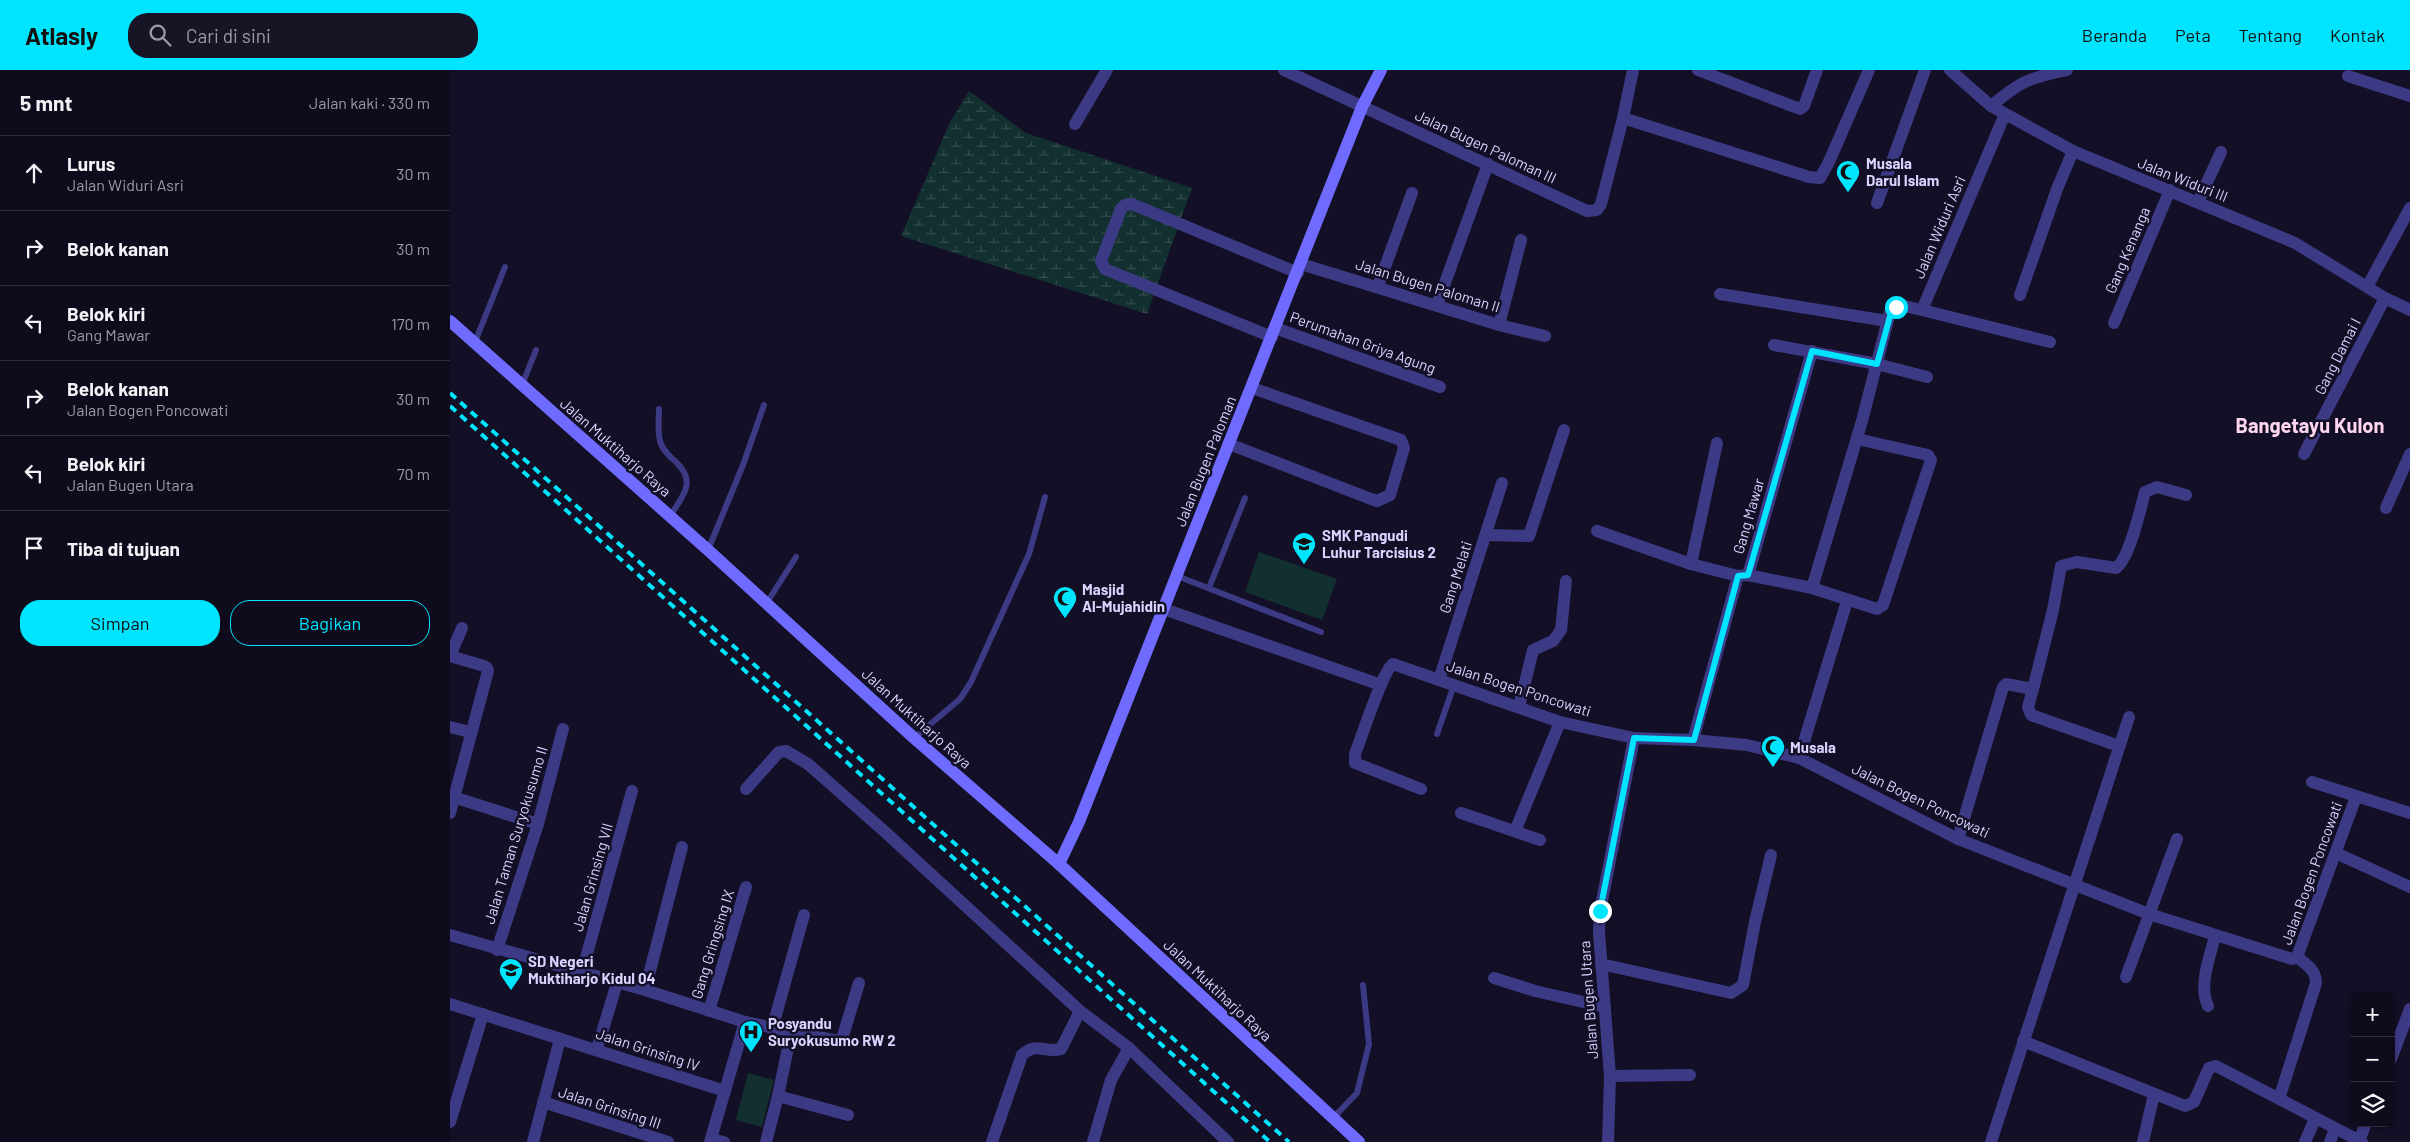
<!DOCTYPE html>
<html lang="id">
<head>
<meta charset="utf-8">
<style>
	body { margin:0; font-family:Barlow,sans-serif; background:#171425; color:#f1f3f6 }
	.controls { position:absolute; right:15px; bottom:15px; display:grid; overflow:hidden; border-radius:10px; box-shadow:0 1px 4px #0004 }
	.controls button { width:45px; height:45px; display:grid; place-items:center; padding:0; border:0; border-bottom:1px solid #2e2b3b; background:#0e0b1c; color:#f1f3f6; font:25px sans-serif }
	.stop { position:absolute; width:15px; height:15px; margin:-11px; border:4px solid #00e5ff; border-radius:50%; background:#fff }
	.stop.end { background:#00e5ff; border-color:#fff; box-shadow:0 1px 5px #0008 }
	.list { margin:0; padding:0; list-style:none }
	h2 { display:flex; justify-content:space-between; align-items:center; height:65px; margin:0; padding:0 20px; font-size:21px }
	h2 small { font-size:16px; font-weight:400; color:#9b9ba3 }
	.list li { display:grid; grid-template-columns:32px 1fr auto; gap:15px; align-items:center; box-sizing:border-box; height:75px; padding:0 20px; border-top:1px solid #2e2b3b }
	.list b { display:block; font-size:19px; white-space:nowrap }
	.list p { margin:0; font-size:16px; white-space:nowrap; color:#9b9ba3 }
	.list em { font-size:16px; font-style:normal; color:#9b9ba3 }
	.actions { display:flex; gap:10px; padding:15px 20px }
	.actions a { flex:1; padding:11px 0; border:1px solid #00e5ff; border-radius:20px; text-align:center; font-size:18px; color:#00e5ff }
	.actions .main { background:#00e5ff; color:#111 }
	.icon { flex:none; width:28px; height:28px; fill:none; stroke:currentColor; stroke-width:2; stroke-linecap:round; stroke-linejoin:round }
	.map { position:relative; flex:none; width:1960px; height:1072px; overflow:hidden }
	header { display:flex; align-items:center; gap:30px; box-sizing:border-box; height:70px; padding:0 25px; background:#00e5ff; color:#111 }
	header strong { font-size:24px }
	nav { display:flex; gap:28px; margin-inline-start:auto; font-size:18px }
	.search { width:350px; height:45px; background:#171425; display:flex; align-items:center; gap:12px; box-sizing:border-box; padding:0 18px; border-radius:20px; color:#9b9ba3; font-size:19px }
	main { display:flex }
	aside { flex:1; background:#0e0b1c }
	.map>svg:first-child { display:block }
</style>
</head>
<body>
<header>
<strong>Atlasly</strong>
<div class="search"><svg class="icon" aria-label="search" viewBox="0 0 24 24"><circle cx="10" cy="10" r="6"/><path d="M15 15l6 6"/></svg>Cari di sini</div>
<nav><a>Beranda</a><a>Peta</a><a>Tentang</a><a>Kontak</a></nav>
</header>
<main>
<aside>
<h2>5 mnt<small>Jalan kaki · 330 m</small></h2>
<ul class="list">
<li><svg class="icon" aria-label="ahead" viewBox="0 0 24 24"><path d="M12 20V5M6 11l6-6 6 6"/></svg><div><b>Lurus</b><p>Jalan Widuri Asri</p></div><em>30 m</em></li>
<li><svg class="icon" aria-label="right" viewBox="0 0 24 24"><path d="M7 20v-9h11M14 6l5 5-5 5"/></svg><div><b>Belok kanan</b></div><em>30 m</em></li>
<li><svg class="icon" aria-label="left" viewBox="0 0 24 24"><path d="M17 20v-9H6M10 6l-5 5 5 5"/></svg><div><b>Belok kiri</b><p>Gang Mawar</p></div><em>170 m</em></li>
<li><svg class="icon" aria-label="right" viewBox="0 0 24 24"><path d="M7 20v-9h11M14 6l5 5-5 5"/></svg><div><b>Belok kanan</b><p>Jalan Bogen Poncowati</p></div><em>30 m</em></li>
<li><svg class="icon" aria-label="left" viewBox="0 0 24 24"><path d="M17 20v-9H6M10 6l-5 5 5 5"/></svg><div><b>Belok kiri</b><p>Jalan Bugen Utara</p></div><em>70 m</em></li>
<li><svg class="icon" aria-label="arrive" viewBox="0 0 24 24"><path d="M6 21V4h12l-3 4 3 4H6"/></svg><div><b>Tiba di tujuan</b></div></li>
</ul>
<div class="actions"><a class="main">Simpan</a><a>Bagikan</a></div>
</aside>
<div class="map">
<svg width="1960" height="1072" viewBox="0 0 1960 1072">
	<defs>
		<pattern id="wetland-marsh" width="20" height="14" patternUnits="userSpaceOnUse" patternTransform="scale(1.25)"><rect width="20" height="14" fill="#12302f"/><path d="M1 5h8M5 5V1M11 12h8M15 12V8" fill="none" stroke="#344d4e"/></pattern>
	</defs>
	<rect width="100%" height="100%" fill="#130f26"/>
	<g fill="#12302f">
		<path d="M809 482 887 509 872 550 795 522Z"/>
		<path d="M298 1003 324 1010 312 1057 286 1050Z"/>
	</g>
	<path fill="url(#wetland-marsh)" d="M519 21 576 63 742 118 697 244 451 166 500 52Z"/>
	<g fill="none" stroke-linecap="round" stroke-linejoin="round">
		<g stroke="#3d3a85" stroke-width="6">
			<path d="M25 272 55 197"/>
			<path d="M72 315 86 280"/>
			<path d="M209 339C209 350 207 364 211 374 214 381 220 387 226 392 247 412 233 426 220 446"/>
			<path d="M258 480 293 395 314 335"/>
			<path d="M727 506 871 562"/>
			<path d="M759 518 795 428"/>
			<path d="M316 534 346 487"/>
			<path d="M987 664 1004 615"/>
			<path d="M464 668 510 629 521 612 579 484 595 427"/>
			<path d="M883 1048 907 1023 919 974 913 915"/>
		</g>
		<g stroke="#3d3a85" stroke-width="12">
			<path d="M834 0 1137 141 1147 140 1151 134 1173 48 1359 107 1370 108 1378 94 1419 0"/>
			<path d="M1248 0 1350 39 1354 36 1367 0"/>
			<path d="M1500 0 1541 36 1623 81 1845 173 1935 228 1960 240"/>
			<path d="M1898 6 1960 26"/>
			<path d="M1541 36C1571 11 1579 8 1617 0"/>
			<path d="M1173 48 1183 0"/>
			<path d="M625 54 657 0"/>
			<path d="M1748 132 1771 82"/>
			<path d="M1427 133 1475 0"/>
			<path d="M851 194 1049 255 1095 266"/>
			<path d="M928 216 962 123"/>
			<path d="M1917 217 1960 138"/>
			<path d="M1270 224 1437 251"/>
			<path d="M1570 225 1607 119 1623 81"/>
			<path d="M987 235 1038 94"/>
			<path d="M1472 240 1600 272"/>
			<path d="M1664 253 1720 120"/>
			<path d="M1049 255 1071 170"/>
			<path d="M825 258 990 317"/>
			<path d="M822 267 655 199 651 191 671 139 675 135 682 134 848 203"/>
			<path d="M1324 275 1427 294 1477 307"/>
			<path d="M779 374 921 429 927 431 940 425 954 378 951 370 802 318"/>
			<path d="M1854 384 1935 228"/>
			<path d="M1936 438 1960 384"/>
			<path d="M1147 461 1241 494 1288 506"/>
			<path d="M1036 465 1079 466 1114 360"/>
			<path d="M1241 494 1267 373"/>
			<path d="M1298 505 1362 281"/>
			<path d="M1362 518 1412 351 1440 242 1442 239 1454 236 1472 240 1555 44"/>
			<path d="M714 539 931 615"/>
			<path d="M0 586 34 596 37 598 38 601 0 743"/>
			<path d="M0 586 12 558"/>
			<path d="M989 610 1052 413"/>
			<path d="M1583 619 1578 637 1581 645 1669 676"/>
			<path d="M1069 637 1083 580 1103 571 1111 560 1116 511"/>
			<path d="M0 657 20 662"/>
			<path d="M1243 670 1288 506 1298 505 1362 518 1427 539 1433 535 1481 390 1478 385 1407 369"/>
			<path d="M1349 688 1397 531"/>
			<path d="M1862 712 1960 743"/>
			<path d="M296 719 329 682 336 681 358 694 434 761 630 941 679 978 778 1072"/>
			<path d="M971 719 905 693V684C911 669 933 600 943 594L1110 652 1184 668 1243 670 1297 675 1349 688 1508 769 1699 844 1842 889 1847 887 1906 727"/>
			<path d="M0 726 88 754"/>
			<path d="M1011 743 1090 770"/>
			<path d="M1065 761 1110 652"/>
			<path d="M1508 769 1553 617 1556 614 1583 619 1603 540 1611 496 1627 492 1666 498C1680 488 1690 440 1695 422L1707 417 1736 425"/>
			<path d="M1886 783 1960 817"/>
			<path d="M0 865 195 920 295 952 388 971 392 969 409 913"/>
			<path d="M47 880 88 754 113 659"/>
			<path d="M1151 894 1281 923 1293 915 1305 852 1321 785"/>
			<path d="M132 902 182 721"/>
			<path d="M1676 907 1727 769"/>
			<path d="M1044 908 1085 921 1155 937"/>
			<path d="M195 920 232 777"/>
			<path d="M0 934 275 1021"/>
			<path d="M1758 936C1748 916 1760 887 1765 866"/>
			<path d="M259 941 296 817"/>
			<path d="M322 959 354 845"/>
			<path d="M1573 971 1735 1036 1744 1032 1759 998 1766 996 1912 1072"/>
			<path d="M147 979 167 913"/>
			<path d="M1941 989 1960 939"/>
			<path d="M1160 1006 1240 1005"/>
			<path d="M328 1026 398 1045"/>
			<path d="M1829 1029 1866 913C1866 900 1857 895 1847 887"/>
			<path d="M93 1032 218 1072"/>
			<path d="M0 1052 33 944"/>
			<path d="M261 1069 274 1072"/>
			<path d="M1909 1071 1916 1053"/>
			<path d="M83 1072 110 969"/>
			<path d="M260 1072 295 952"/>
			<path d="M316 1072 328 1026 341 963"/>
			<path d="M542 1072 572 985C587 971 595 984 611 979L630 941"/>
			<path d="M643 1072 661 1010 679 978"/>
			<path d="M1158 1072 1160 1006 1149 862 1150 841 1184 668"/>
			<path d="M1541 1072 1679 647"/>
			<path d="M1693 1072 1704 1024"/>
			<path d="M1855 1072 1865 1049"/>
			<path d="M1880 1072 1885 1059"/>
		</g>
		<g stroke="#6f6bff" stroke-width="12">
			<path d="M0 251 258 480 464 668 609 794 909 1072"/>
			<path d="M609 794 629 752 912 37 931 0"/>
		</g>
		<g stroke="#00e5ff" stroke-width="4" stroke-dasharray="8 6" stroke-linecap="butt">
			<path d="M0 323 839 1072"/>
			<path d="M0 336 820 1072"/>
		</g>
	</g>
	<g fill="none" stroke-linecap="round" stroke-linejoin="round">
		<path stroke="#00e5ff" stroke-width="6" d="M1150 841 1184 668 1244 670 1288 506 1298 505 1362 281 1427 294 1442 239 1446 237"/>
	</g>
	<defs>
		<g id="mosque-pin" transform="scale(1.25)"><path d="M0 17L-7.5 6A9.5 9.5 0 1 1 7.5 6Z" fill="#00e5ff" stroke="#130f26"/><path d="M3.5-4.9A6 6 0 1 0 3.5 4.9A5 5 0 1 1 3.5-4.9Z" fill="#111"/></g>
		<g id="school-pin" transform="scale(1.25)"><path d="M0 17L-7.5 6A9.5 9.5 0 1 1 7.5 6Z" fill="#00e5ff" stroke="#130f26"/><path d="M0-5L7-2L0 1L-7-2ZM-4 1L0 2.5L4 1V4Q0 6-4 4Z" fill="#111"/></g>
		<g id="hospital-pin" transform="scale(1.25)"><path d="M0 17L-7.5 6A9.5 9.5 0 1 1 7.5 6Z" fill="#00e5ff" stroke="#130f26"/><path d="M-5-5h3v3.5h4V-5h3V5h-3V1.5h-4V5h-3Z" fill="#111"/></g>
	</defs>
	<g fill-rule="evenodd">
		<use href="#mosque-pin" x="1398" y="102"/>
		<use href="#school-pin" x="854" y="474"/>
		<use href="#mosque-pin" x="615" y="528"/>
		<use href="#mosque-pin" x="1323" y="677"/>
		<use href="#school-pin" x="61" y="900"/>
		<use href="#hospital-pin" x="301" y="962"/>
	</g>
	<g text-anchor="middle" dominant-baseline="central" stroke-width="5" stroke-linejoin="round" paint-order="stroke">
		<g font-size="15" fill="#d9d4ff" stroke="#130f26">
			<text transform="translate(1036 76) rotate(25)">Jalan Bugen Paloman III</text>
			<text transform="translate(1733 109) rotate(22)">Jalan Widuri III</text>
			<text transform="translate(1489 157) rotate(-67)">Jalan Widuri Asri</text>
			<text transform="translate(1677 180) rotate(-67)">Gang Kenanga</text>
			<text transform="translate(978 215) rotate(17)">Jalan Bugen Paloman II</text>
			<text transform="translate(913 272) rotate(20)">Perumahan Griya Agung</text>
			<text transform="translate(1887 286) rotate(-63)">Gang Damai I</text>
			<text transform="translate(166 377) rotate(41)">Jalan Muktiharjo Raya</text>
			<text transform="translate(755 391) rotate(-68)">Jalan Bugen Paloman</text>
			<text transform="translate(1298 446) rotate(-74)">Gang Mawar</text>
			<text transform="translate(1005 507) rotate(-72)">Gang Melati</text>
			<text transform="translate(1069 618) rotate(18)">Jalan Bogen Poncowati</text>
			<text transform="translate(467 648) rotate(42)">Jalan Muktiharjo Raya</text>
			<text transform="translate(1471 730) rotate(26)">Jalan Bogen Poncowati</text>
			<text transform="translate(65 765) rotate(-73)">Jalan Taman Suryokusumo II</text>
			<text transform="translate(1861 803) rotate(-70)">Jalan Bogen Poncowati</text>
			<text transform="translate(142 807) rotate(-74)">Jalan Grinsing VII</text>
			<text transform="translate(262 874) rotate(-73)">Gang Gringsing IX</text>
			<text transform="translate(768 920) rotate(43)">Jalan Muktiharjo Raya</text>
			<text transform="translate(1138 930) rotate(-94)">Jalan Bugen Utara</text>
			<text transform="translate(198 979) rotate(18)">Jalan Grinsing IV</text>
			<text transform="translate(160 1037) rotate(18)">Jalan Grinsing III</text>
		</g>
		<g font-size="15" font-weight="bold" fill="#d9d4ff" stroke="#130f26" text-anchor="start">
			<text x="1416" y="93">Musala<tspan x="1416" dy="17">Darul Islam</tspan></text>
			<text x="872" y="465">SMK Pangudi<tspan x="872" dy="17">Luhur Tarcisius 2</tspan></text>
			<text x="632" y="519">Masjid<tspan x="632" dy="17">Al-Mujahidin</tspan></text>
			<text x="1340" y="677">Musala</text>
			<text x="78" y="891">SD Negeri<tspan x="78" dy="17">Muktiharjo Kidul 04</tspan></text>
			<text x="318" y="953">Posyandu<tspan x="318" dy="17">Suryokusumo RW 2</tspan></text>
		</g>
		<g font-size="20" font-weight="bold" fill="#ffd6f0" stroke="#130f26">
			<text x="1860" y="355">Bangetayu Kulon</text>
		</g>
	</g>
</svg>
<div class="controls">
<button>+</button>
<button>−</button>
<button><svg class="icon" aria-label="layers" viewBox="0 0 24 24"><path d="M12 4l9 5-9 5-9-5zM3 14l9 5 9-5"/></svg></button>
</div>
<div class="stop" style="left:1446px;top:237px"></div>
<div class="stop end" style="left:1150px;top:841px"></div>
</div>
</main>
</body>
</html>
